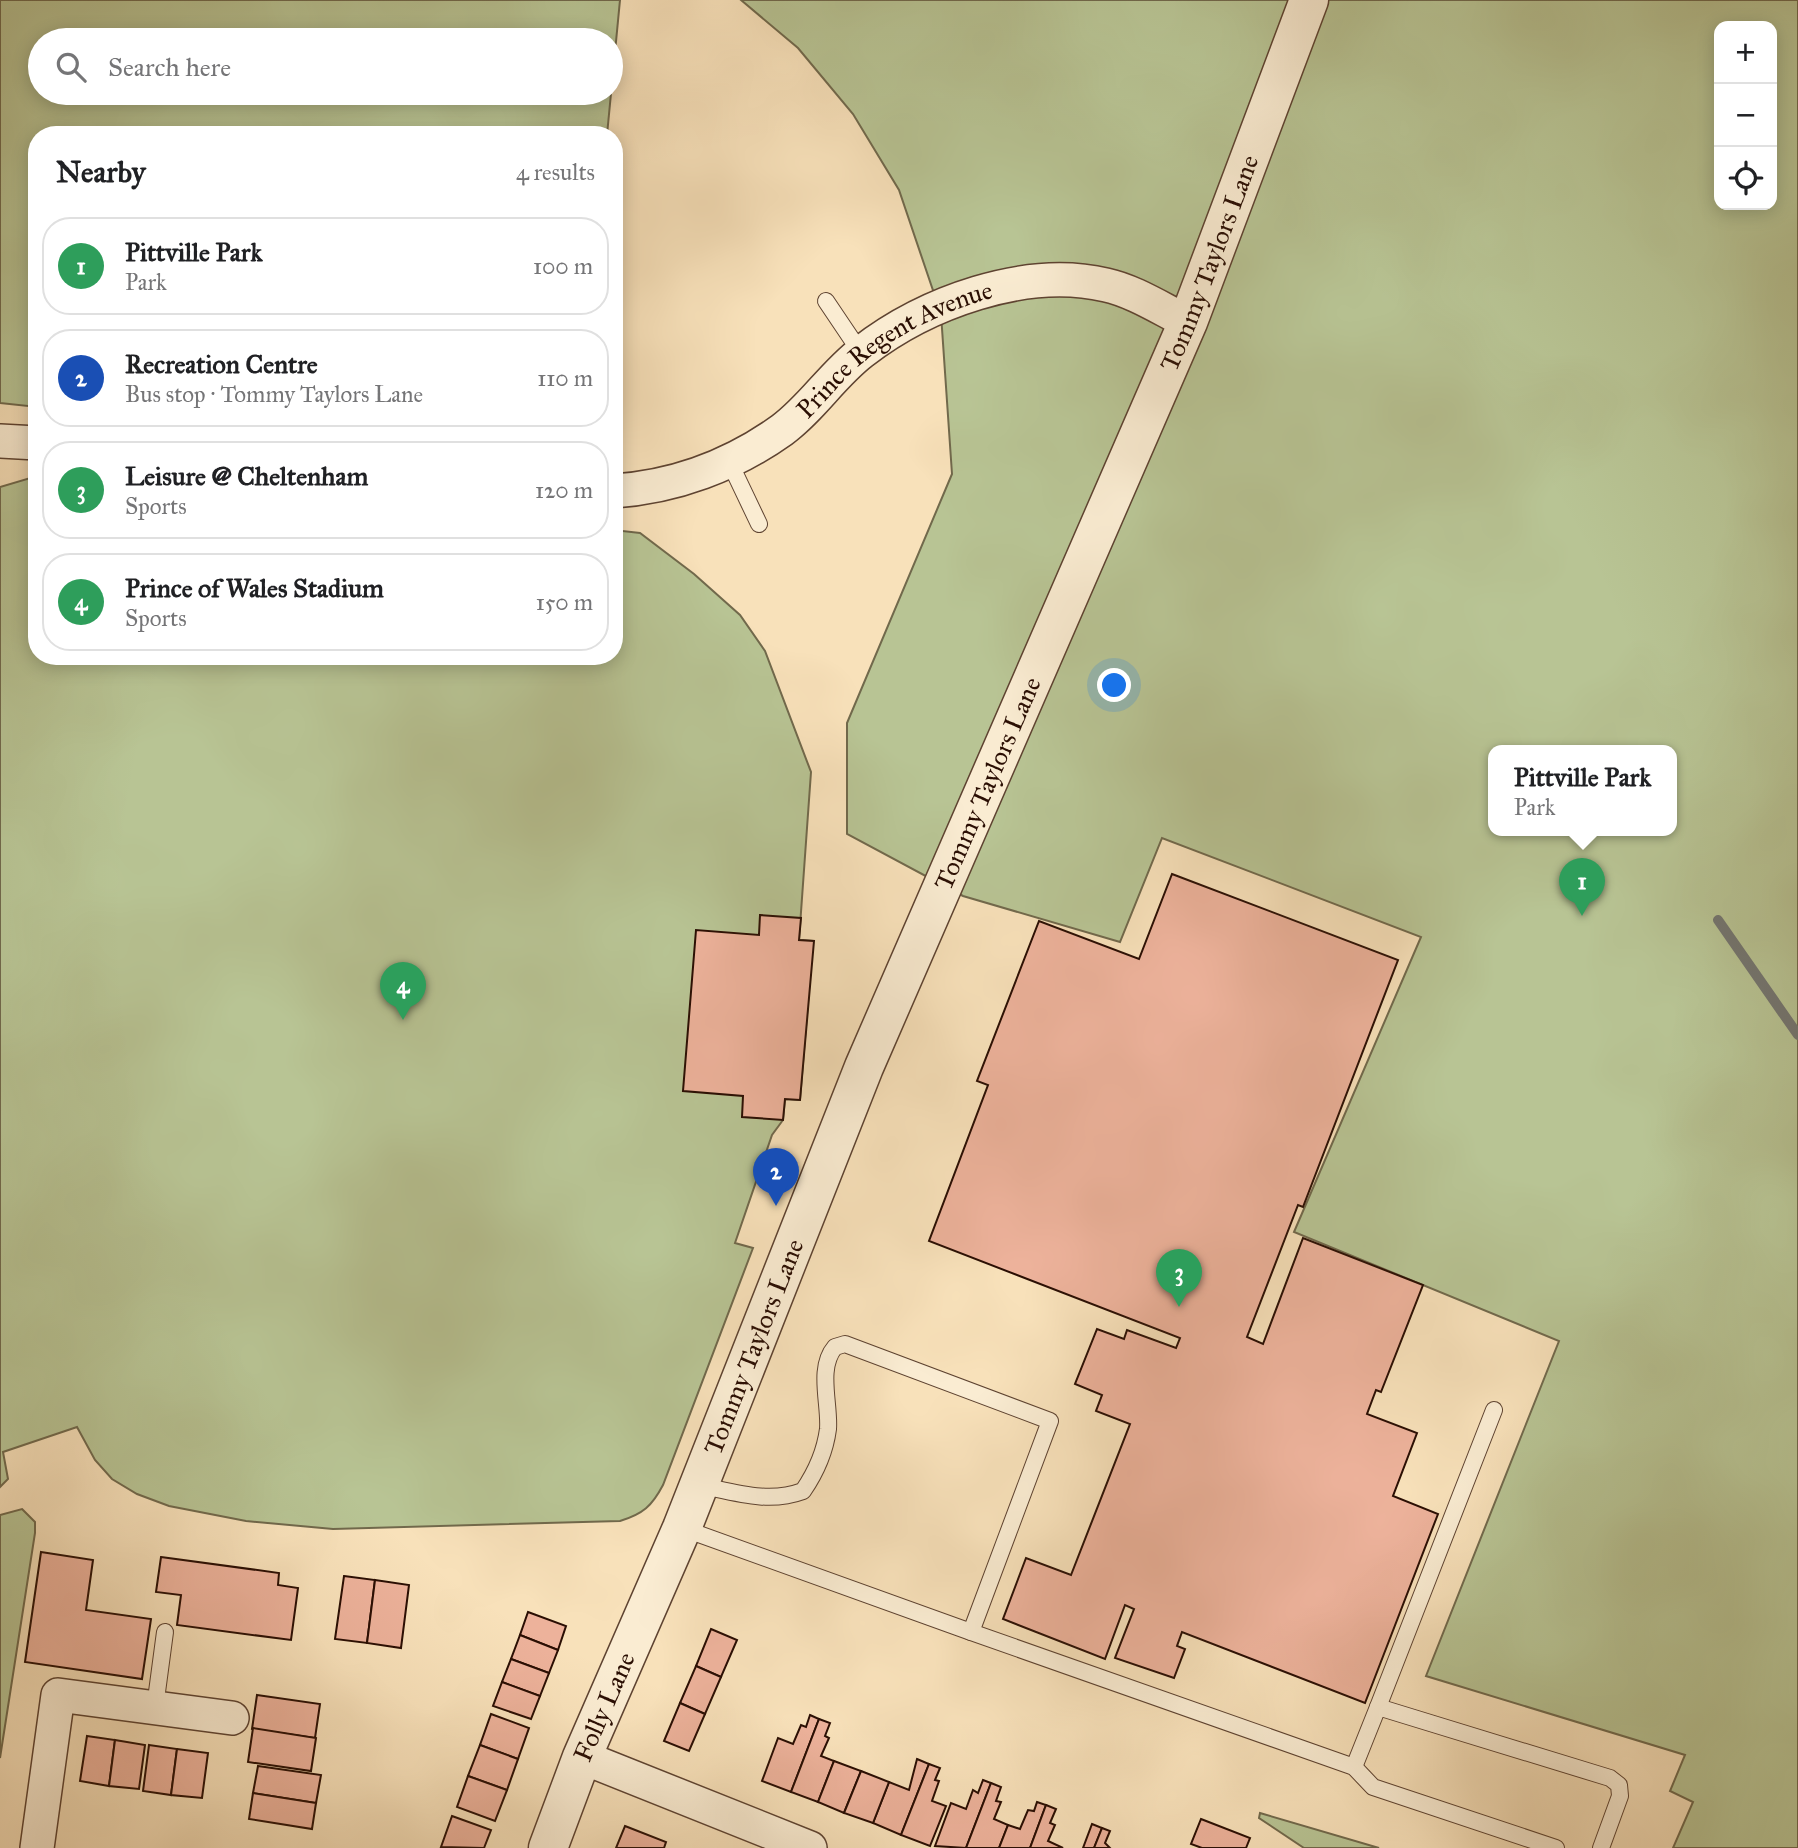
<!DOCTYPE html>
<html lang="en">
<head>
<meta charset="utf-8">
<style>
	body { margin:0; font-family:"IM FELL Great Primer",serif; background:#f2f2f2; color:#202124 }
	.controls { position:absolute; right:21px; top:21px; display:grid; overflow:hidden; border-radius:14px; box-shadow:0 4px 18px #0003 }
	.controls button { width:63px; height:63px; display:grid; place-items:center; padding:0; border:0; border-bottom:2px solid #e0e0e0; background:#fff; color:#202124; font:35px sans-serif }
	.you { position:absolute; left:1115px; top:686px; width:24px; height:24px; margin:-18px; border:5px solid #fff; border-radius:50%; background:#1a73e8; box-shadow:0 0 0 10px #1a73e833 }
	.badge { display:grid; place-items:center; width:46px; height:46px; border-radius:50%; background:#7c3aed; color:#fff; font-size:23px; font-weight:700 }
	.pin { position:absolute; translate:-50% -58px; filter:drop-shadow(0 2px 4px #0008) }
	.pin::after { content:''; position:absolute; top:37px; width:24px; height:21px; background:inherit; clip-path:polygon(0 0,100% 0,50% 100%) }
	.popup { position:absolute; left:1488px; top:745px; width:189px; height:91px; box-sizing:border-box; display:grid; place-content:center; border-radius:14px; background:#fff; filter:drop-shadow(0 2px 5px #0005); font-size:23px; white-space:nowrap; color:#757577 }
	.popup b { font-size:26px; color:#202124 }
	.popup::after { content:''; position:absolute; left:50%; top:100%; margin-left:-14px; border:14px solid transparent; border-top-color:#fff }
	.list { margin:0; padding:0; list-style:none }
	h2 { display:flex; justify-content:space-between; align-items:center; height:91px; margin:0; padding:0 28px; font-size:30px }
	h2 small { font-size:23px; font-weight:400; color:#757577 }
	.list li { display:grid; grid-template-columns:46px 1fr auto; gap:21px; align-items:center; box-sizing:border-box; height:98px; margin:0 14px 14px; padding:0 14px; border:2px solid #e0e0e0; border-radius:28px }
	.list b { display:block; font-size:26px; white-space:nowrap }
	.list p { margin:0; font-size:23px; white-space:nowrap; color:#757577 }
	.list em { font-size:23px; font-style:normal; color:#757577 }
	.icon { flex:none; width:38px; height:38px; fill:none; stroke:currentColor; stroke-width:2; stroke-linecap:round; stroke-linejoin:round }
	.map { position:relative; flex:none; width:1798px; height:1848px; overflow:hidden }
	.search { position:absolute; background:#fff; box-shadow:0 4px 18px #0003; left:28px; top:28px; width:595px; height:77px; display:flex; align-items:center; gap:18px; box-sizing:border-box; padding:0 24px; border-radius:38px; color:#757577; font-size:26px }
	.panel { position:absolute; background:#fff; box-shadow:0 4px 18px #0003; left:28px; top:126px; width:595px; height:539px; border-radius:28px }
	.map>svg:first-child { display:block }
</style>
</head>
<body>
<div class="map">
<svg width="1798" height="1848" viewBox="0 0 1798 1848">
	<rect width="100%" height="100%" fill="#f8e1ba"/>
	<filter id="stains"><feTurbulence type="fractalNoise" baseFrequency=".00286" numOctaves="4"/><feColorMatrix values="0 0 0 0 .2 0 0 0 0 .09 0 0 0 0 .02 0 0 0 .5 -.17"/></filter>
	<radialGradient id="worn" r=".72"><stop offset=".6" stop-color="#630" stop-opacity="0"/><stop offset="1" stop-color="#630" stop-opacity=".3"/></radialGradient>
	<g fill="#b8c494" stroke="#71694c" stroke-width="2" fill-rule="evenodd">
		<path d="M0 0H620L607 135H37V407L0 403ZM40 40H611V93H40Z"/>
		<path d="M741 0H1798V1848H1673L1693 1802 1670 1791 1685 1755 1426 1676 1559 1341 1294 1232 1421 937 1162 838 1120 942 963 896 847 834V723L952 474 941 314 899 190 853 114 798 48ZM1719 26H1772V205H1719ZM1493 750H1671V830H1493Z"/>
		<path d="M37 476V656H614V530L640 533 694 574 740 615 765 651 811 772 799 940 813 941 800 1100 785 1099 783 1120 772 1135 735 1243 753 1248 663 1485C652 1506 643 1514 620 1521L333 1529 246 1521 169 1506 137 1494 112 1479 95 1460 77 1427 3 1452 8 1479 0 1487V487Z"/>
		<path d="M22 1509 35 1522V1533L0 1758V1515Z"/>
		<path d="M1260 1813 1379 1848H1304L1259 1818Z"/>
	</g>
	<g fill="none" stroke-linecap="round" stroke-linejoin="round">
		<path stroke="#737671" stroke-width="10" d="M1718 920 1798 1035"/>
	</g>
	<g fill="#edb29b" stroke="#2a0e03" stroke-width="2">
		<path d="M1172 874 1398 960 1303 1207 1298 1205 1247 1337 1263 1344 1303 1238 1423 1285 1381 1392 1376 1390 1367 1414 1417 1433 1393 1496 1438 1514 1365 1703 1182 1632 1177 1646 1185 1649 1174 1678 1115 1658 1134 1609 1125 1605 1105 1659 1003 1619 1026 1558 1071 1575 1130 1424 1096 1411 1102 1395 1075 1384 1097 1329 1124 1339 1127 1330 1176 1348 1180 1338 929 1241 988 1085 977 1081 1039 921 1139 959Z"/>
		<path d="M760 915 801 918 799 940 814 941 800 1100 785 1099 783 1120 742 1117 743 1096 683 1091 696 930 759 935Z"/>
		<path d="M41 1552 93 1560 86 1610 151 1619 142 1679 25 1662Z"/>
		<path d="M161 1557 279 1573 278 1585 298 1588 291 1640 177 1625 181 1595 156 1592Z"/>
		<path d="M344 1576 375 1580 367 1643 335 1639Z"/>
		<path d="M375 1580 409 1585 401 1648 367 1643Z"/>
		<path d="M528 1612 566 1626 558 1650 520 1635Z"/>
		<path d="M711 1629 737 1640 721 1677 696 1666Z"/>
		<path d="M520 1635 558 1650 549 1673 511 1659Z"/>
		<path d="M511 1659 549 1673 540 1696 502 1682Z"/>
		<path d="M696 1666 721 1677 705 1714 680 1703Z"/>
		<path d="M502 1682 540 1696 531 1719 493 1706Z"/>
		<path d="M257 1695 320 1704 315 1738 252 1729Z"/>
		<path d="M680 1703 705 1714 689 1751 664 1741Z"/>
		<path d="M491 1714 529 1728 518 1759 480 1745Z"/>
		<path d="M810 1715 819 1719 791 1792 762 1781 778 1738 793 1744 801 1725 806 1727Z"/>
		<path d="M819 1719 830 1723 825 1736 829 1738 821 1756 834 1761 818 1802 791 1792Z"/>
		<path d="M253 1728 316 1738 311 1771 248 1762Z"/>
		<path d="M87 1736 115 1740 109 1786 80 1781Z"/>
		<path d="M115 1740 145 1745 139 1789 109 1786Z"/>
		<path d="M149 1745 177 1749 171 1795 143 1791Z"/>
		<path d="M480 1745 518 1759 507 1790 468 1776Z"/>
		<path d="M177 1749 208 1753 202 1798 171 1795Z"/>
		<path d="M917 1759 929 1764 901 1835 873 1823 889 1782 909 1790Z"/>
		<path d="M834 1761 861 1771 844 1813 818 1802Z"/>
		<path d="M929 1764 940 1768 935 1780 939 1781 932 1801 946 1806 930 1846 901 1835Z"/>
		<path d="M258 1766 321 1775 316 1803 253 1793Z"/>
		<path d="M861 1771 889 1782 873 1823 844 1813Z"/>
		<path d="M468 1776 507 1790 495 1821 457 1807Z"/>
		<path d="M983 1780 991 1783 966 1848 935 1846 951 1803 966 1809 973 1790 978 1793Z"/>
		<path d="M991 1783 1001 1787 996 1801 1001 1802 994 1819 1008 1825 999 1848H966Z"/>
		<path d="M253 1793 316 1803 312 1829 249 1819Z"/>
		<path d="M1037 1802 1046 1805 1030 1848H999L1008 1825 1020 1829 1028 1810 1034 1811Z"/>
		<path d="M1046 1805 1056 1809 1050 1823 1055 1825 1048 1841 1063 1848H1030Z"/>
		<path d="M452 1816 491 1830 484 1848 441 1847Z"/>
		<path d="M1201 1819 1250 1838 1246 1848H1202L1191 1844Z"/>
		<path d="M1092 1824 1102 1828 1094 1848H1083Z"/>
		<path d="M625 1826 666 1842 664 1848H616Z"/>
		<path d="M1102 1828 1110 1831 1105 1843 1110 1848H1094Z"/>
	</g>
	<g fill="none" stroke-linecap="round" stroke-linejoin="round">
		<g stroke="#5e4331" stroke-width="18">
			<g id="service">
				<path d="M826 301 861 353"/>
				<path d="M729 461 759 524"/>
				<path d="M682 1528 971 1632 1050 1421 845 1344 835 1347C817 1368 830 1404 828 1429 825 1452 816 1472 803 1491 768 1504 734 1492 698 1485"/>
				<path d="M971 1632 1354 1767 1373 1787 1556 1848"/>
				<path d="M155 1707 165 1632"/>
				<path d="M1378 1707 1494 1410"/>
				<path d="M1354 1767 1378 1707 1610 1778 1619 1785 1620 1796 1601 1848"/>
			</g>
		</g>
		<g stroke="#5e4331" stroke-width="36">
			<g id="minor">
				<path d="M0 441 37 443"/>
				<path id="s1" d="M614 491C675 487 733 465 782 430 812 408 832 375 862 352 925 303 1025 266 1106 285 1134 291 1163 310 1188 322"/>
				<path d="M582 1757 810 1848"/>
				<path d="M37 1848 58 1695 232 1718"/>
			</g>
		</g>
		<g stroke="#5e4331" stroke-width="41">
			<g id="tertiary">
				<path id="s2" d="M548 1848 582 1757 682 1528 864 1067 1188 322 1309 0"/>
			</g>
		</g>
		<use href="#service" stroke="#faecd2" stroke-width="16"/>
		<use href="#minor" stroke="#faecd2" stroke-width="33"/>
		<use href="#tertiary" stroke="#faecd2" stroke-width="38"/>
	</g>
	<g text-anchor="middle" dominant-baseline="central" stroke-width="6" stroke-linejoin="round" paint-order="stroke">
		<g font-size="26" fill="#2a0e03" stroke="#faecd2">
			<text stroke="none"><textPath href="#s2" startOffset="1718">Tommy Taylors Lane</textPath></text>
			<text stroke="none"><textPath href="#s1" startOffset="322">Prince Regent Avenue</textPath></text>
			<text stroke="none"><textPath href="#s2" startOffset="1152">Tommy Taylors Lane</textPath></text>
			<text stroke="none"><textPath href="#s2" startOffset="542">Tommy Taylors Lane</textPath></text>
			<text stroke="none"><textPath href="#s2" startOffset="152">Folly Lane</textPath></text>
		</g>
	</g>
	<rect width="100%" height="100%" filter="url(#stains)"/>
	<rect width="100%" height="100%" fill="url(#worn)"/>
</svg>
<div class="controls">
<button>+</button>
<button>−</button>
<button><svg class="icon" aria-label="locate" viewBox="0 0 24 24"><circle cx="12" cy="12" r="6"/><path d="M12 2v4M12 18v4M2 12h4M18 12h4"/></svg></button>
</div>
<div class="you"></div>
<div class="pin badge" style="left:1582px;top:916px;background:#2e9e5b">1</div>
<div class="popup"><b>Pittville Park</b>Park</div>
<div class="pin badge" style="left:776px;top:1206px;background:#1a4fb4">2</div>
<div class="pin badge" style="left:1179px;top:1307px;background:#2e9e5b">3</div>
<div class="pin badge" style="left:403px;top:1020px;background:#2e9e5b">4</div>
<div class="search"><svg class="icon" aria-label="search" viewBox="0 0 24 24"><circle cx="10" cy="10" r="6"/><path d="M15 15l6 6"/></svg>Search here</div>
<section class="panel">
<h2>Nearby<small>4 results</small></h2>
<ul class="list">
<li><span class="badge" style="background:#2e9e5b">1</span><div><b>Pittville Park</b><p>Park</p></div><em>100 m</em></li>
<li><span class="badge" style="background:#1a4fb4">2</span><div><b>Recreation Centre</b><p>Bus stop · Tommy Taylors Lane</p></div><em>110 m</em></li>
<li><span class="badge" style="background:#2e9e5b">3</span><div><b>Leisure @ Cheltenham</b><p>Sports</p></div><em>120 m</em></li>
<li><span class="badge" style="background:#2e9e5b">4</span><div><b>Prince of Wales Stadium</b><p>Sports</p></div><em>150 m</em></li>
</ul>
</section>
</div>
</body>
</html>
